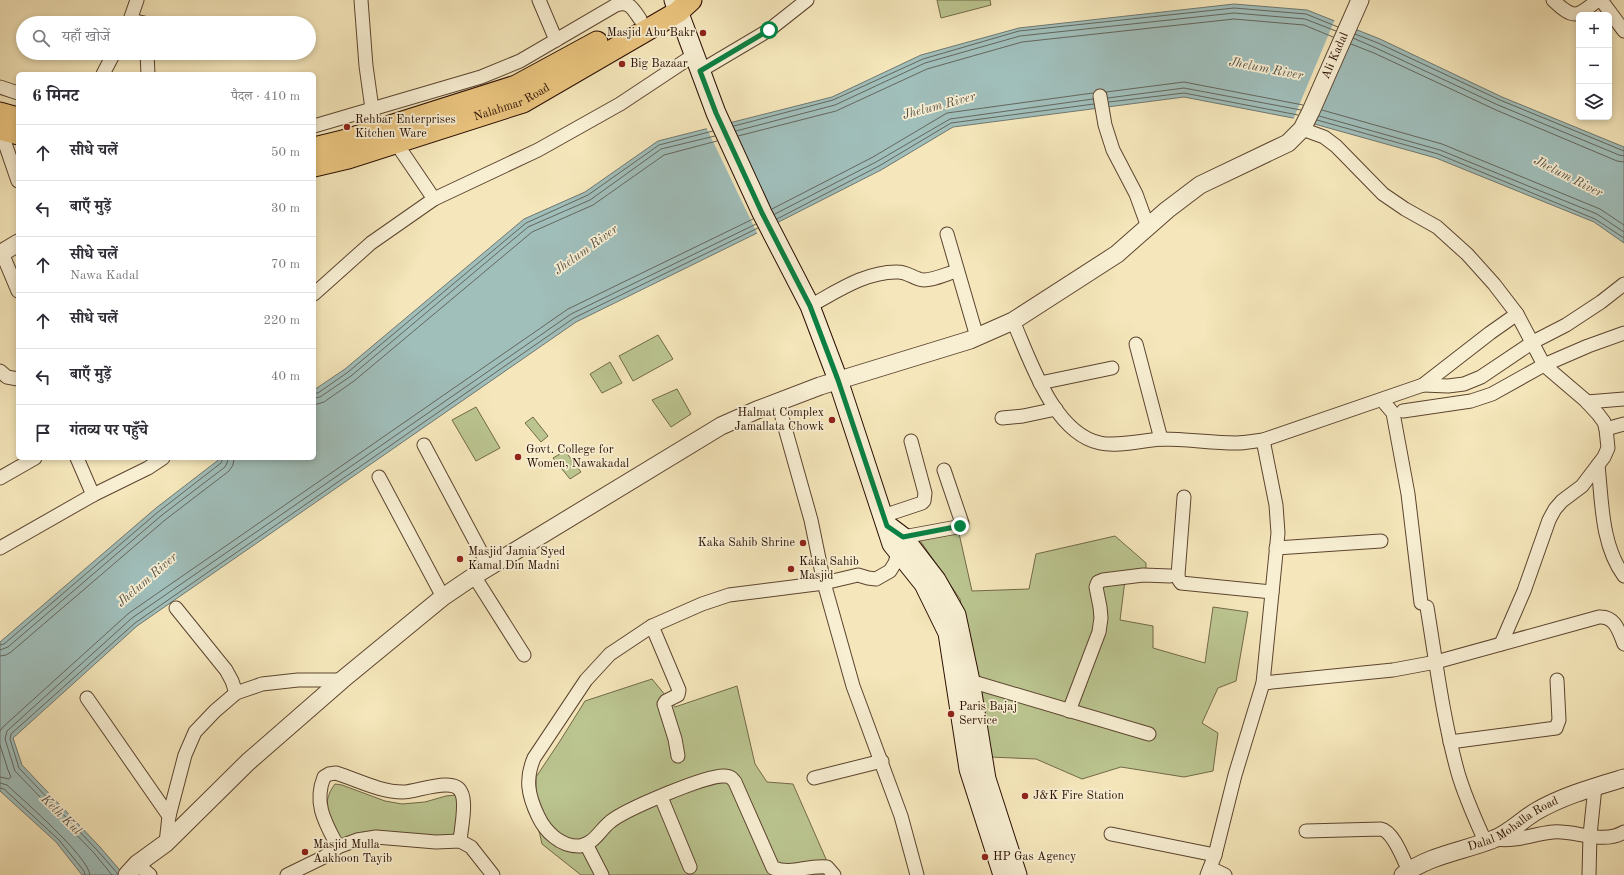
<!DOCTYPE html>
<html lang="hi">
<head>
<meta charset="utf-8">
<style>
	body { margin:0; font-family:"Old Standard TT","Noto Serif Devanagari",serif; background:#f2f2f3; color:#2b2b33 }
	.controls { position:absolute; right:12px; top:12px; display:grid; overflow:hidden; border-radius:6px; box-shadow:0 2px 6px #0003 }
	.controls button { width:36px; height:36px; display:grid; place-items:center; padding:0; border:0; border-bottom:1px solid #e1e1e2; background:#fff; color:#2b2b33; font:20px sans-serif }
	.stop { position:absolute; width:12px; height:12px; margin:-9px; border:3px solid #0b8043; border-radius:50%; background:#fff }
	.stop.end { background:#0b8043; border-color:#fff; box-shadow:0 1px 4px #0008 }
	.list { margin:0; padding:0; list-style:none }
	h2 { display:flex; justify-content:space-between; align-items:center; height:52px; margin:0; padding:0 16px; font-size:17px }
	h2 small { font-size:13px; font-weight:400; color:#7c7c81 }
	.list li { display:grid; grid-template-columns:26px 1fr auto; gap:12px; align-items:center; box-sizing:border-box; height:56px; padding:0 16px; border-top:1px solid #e1e1e2 }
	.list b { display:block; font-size:15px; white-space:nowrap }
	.list p { margin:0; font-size:13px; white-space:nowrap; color:#7c7c81 }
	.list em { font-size:13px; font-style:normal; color:#7c7c81 }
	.icon { flex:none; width:22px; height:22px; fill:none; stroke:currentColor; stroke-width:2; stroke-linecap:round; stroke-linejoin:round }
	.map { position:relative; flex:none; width:1624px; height:875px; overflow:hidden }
	.search { position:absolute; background:#fff; box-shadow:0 2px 6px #0003; left:16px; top:16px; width:300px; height:44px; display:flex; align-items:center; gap:10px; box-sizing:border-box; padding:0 14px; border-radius:22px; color:#7c7c81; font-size:15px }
	.panel { position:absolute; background:#fff; box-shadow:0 2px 6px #0003; left:16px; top:72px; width:300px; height:388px; border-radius:6px }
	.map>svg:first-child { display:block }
</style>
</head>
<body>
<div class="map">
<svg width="1624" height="875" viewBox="0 0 1624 875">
	<rect width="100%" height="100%" fill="#f5e7bb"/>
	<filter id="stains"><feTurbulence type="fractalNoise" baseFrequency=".005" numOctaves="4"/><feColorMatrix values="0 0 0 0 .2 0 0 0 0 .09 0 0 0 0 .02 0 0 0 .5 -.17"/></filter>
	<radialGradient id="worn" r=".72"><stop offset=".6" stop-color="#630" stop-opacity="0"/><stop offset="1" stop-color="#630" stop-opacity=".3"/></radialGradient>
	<g fill="#bbc590" stroke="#726948">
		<path d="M937 0H990L991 5 941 18Z"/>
		<path d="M658 335 673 359 633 381 619 356Z"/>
		<path d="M610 362 622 383 602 393 590 374Z"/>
		<path d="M677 389 691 414 671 427 652 400Z"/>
		<path d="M476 407 500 448 476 461 452 420Z"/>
		<path d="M533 417 548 436 541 442 525 423Z"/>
		<path d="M565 451 581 472 570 479 553 458Z"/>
		<path d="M958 529 972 591 1029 589 1036 554 1115 536 1146 563V576L1125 580 1120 620 1153 626V648L1205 663 1213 607 1248 612 1236 681 1218 688 1202 723 1218 733 1213 771 1184 777 1121 767 1082 779 1036 759 990 757 960 599 915 533Z"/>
		<path d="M652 679 675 707 737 686 755 764 767 782 793 784 833 875H581L542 844 536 818V777L560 741 585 701Z"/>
		<path d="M335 784 342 785 385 801 402 804 425 802 446 796 456 795 459 800 458 839 339 843C330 822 319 805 335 784Z"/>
	</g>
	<path fill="#a0beba" stroke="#707770" d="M1234 4 1307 10 1380 39 1502 97 1624 147V243L1594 222 1436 158 1293 118 1184 97 953 127 881 170 753 235 576 322 137 626 13 738 22 765 100 847 124 875H82L56 842 0 791V642L156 508 221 458H314V390L345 369 524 219 585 192 658 141 832 97 921 55 1019 28Z"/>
	<g fill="#f5e7bb">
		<path d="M1335 19 1352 26 1311 125 1293 120Z"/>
		<path d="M728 121 776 226 758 235 706 127Z"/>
	</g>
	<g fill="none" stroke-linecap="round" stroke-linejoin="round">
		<g stroke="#64665d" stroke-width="1">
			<path d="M1355 34 1378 43 1500 100 1624 151"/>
			<path d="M1353 38 1376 48 1498 105 1619 155 1624 156"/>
			<path d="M1351 44 1374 53 1496 110 1617 161 1624 162"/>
			<path d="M1106 92 1184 82 1303 105"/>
			<path d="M1108 98 1184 88 1301 110"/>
			<path d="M1109 102 1184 93 1298 115"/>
			<path d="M1322 110 1442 144 1600 209 1624 225"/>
			<path d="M1319 116 1440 150 1597 214 1624 232"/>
			<path d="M1317 120 1438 154 1595 219 1624 238"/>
			<path d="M734 126 833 100 923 59 1019 31 1234 8 1306 14 1338 27"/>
			<path d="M736 131 835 105 925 63 1020 36 1234 13 1305 19 1336 31"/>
			<path d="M738 136 836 111 927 69 1022 42 1234 19 1304 25 1333 37"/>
			<path d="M772 209 873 157 947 113 1093 93"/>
			<path d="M775 214 876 162 950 119 1093 99"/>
			<path d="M777 219 879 166 951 123 1094 104"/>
			<path d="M314 393H318L348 372 526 223 588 195 659 145 713 131"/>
			<path d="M314 398 320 397 351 376 528 227 590 200 661 149 715 136"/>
			<path d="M314 405 324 402 354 381 532 232 593 205 664 155 717 141"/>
			<path d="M0 645 4 644 158 512 221 463 223 458"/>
			<path d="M0 650 8 647 162 515 225 467 227 463 228 458"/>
			<path d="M0 656 6 655 11 652 165 520 229 471 233 465 234 458"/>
			<path d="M0 731 4 726 129 613 568 309 753 219"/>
			<path d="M0 745 8 770 11 777 9 779 0 777"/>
			<path d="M0 783 7 785C23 800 89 857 90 875"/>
			<path d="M0 788 4 789 59 840 84 871 85 875"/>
			<path d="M118 874 97 850 19 768 10 739 11 734 135 623 574 318 758 228"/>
			<path d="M112 875 94 853 15 771 5 739 7 731 132 618 571 314 756 224"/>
		</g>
		<g stroke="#5c442f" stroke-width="15">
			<g id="minor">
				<path d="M361 0 366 66 376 137"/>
				<path d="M539 0 556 40"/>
				<path d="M1553 0C1574 20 1577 17 1598 0"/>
				<path d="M1601 0 1624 31"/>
				<path d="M131 20 144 23"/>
				<path d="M129 23 137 0"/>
				<path d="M147 53 148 74"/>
				<path d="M700 71 769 30 807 0"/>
				<path d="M103 74 114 53"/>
				<path d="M0 87 18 93"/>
				<path d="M1100 96 1105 125 1113 150 1136 194 1148 227"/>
				<path d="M314 126 481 77 520 61 616 5C629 0 633 9 640 19"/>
				<path d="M0 129 18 181"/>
				<path d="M1302 129 1324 137 1336 146 1383 194 1405 209 1437 227 1467 254 1494 284 1517 314 1544 365 1585 400 1598 414 1604 422 1606 429 1608 448 1604 457 1582 486 1562 501 1555 509 1549 520 1524 591 1501 644"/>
				<path d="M396 143 434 199"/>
				<path d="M947 234 977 337"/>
				<path d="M2 253 18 291"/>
				<path d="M314 294 371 243 434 199 538 150 620 104 694 55"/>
				<path d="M810 306C836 292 866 271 898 272 906 272 912 277 919 279 928 283 948 273 957 271"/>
				<path d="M1013 321C1030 359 1053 433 1100 443 1118 447 1143 440 1163 439 1187 439 1212 443 1236 443 1245 443 1254 441 1263 440L1423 385 1490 333 1517 314"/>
				<path d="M1136 344 1161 439"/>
				<path d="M0 371 7 377 18 379"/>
				<path d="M1040 383 1112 368"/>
				<path d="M1423 385 1448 386 1464 384 1481 377 1533 342 1566 325 1601 302 1624 284"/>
				<path d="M1382 400 1393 413 1408 494 1421 603"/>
				<path d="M1587 402 1624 399"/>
				<path d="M778 403 811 520 824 583 853 686 901 816 917 875"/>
				<path d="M1403 411 1471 401 1492 394 1544 365 1588 346 1624 333"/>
				<path d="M1002 418 1023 416 1056 409"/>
				<path d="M1606 429 1624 424"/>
				<path d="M424 445 489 567"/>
				<path d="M77 458 93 495"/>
				<path d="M1598 465C1602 501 1601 545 1624 576"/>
				<path d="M379 477 443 597"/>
				<path d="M0 478 35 458"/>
				<path d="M1184 497 1178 575 1179 580 1181 583 1272 592"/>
				<path d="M883 516 922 503 924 501 925 493 911 441"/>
				<path d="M903 537 957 527 962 523 944 470"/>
				<path d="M0 548 93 495 148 468 163 458"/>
				<path d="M1276 548 1381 541"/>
				<path d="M474 576 524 655"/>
				<path d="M1427 607C1436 662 1443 719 1458 773 1465 797 1475 819 1485 841"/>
				<path d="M176 608 226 670 232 681 236 693"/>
				<path d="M652 626 679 690 678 695 666 701 664 704 675 739 678 756"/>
				<path d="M970 681 1149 734"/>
				<path d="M1263 683 1393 670 1436 662 1599 617C1615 616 1619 631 1624 644"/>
				<path d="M87 698 169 816"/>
				<path d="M1069 711 1099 632 1101 618 1100 607 1096 587 1098 582 1103 580 1143 575 1170 576"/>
				<path d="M1450 742 1556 728 1559 720 1557 680"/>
				<path d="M814 778 882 761"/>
				<path d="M661 797 690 867"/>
				<path d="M1306 831 1381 829C1394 832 1403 859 1409 871"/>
				<path d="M1111 834 1215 855"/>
				<path d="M1495 839C1517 842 1532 834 1553 832 1576 830 1603 845 1624 832"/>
				<path d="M166 843 169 816 185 755 195 732 215 711 236 693 262 684 298 680H342"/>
				<path d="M586 844 602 875"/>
				<path d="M338 847C326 824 313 804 324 777L329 774 336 773C358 780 380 792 403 792 417 792 454 776 461 792 467 802 461 829 460 841"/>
				<path d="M137 864 150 875"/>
				<path d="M1210 868 1225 875"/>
				<path d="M287 875 324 857 338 847 357 840 376 837 436 842 460 841 471 847 493 875"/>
				<path d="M834 875 827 867C805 865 794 875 773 868L735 782C732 778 730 776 725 776 708 774 624 810 610 822 600 830 594 844 580 846 560 847 545 831 538 816 528 795 525 779 534 758L586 680 610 654 652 626 702 604 729 595 824 583 858 575 868 578 876 579 890 571 895 563 898 553"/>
				<path d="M1207 875 1215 855 1235 775 1263 683 1278 533 1276 505 1263 440"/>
				<path d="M1589 875 1590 835 1595 787"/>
			</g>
		</g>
		<g stroke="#5c442f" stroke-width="19">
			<g id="tertiary">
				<path d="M0 254 18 243"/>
				<path id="s1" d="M127 875 137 864 166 843 248 762 342 680 443 597 474 576 721 426 757 410 820 386 970 340 1013 321 1117 254 1167 210 1200 185 1288 143 1302 129 1311 111 1360 0"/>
				<path id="s2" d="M1403 875C1429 855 1464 851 1494 839 1508 834 1522 820 1535 812 1562 796 1594 787 1624 778"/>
			</g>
		</g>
		<g stroke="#290d00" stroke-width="21">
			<g id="secondary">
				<path d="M674 0 716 113 762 213 810 306 838 380 892 544 924 584 948 633 969 769 1003 875"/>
				<path d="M887 525 903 537 936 580 956 615 970 681 986 779 1017 875"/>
			</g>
		</g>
		<g stroke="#290d00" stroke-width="23">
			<g id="primary">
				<path d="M0 113 18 118"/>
				<path d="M0 129 18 134"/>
				<path d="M314 148 343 141 516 86 597 42"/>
				<path id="s3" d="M314 166 348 158 523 102 678 12 691 0"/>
			</g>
		</g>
		<use href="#minor" stroke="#f8efd3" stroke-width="13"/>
		<use href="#tertiary" stroke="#f8efd3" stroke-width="17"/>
		<use href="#secondary" stroke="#f8efd3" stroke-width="19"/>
		<use href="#primary" stroke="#eac47e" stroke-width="21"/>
	</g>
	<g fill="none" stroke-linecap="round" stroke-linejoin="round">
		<path stroke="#0b8043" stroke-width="5" d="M769 30 700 71 716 113 762 213 810 306 838 380 887 526 903 537 960 526"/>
	</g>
	<g fill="#8f2418" stroke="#f8efd3" stroke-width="1.5">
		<circle cx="703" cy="33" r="4"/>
		<circle cx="622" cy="64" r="4"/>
		<circle cx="347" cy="127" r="4"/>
		<circle cx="832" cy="420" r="4"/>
		<circle cx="518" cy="457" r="4"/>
		<circle cx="803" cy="543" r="4"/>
		<circle cx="460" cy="559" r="4"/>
		<circle cx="791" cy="569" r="4"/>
		<circle cx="951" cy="714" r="4"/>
		<circle cx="1025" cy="796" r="4"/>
		<circle cx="305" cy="852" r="4"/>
		<circle cx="985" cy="857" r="4"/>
	</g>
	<g text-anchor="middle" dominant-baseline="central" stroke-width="3.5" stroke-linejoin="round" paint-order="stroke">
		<g font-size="12" fill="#290d00" stroke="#f8efd3" text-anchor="start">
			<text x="695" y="33" text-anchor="end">Masjid Abu Bakr</text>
			<text x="630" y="64">Big Bazaar</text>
			<text x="355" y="120">Rehbar Enterprises<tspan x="355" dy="14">Kitchen Ware</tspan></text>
			<text x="824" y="413" text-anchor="end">Halmat Complex<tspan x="824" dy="14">Jamallata Chowk</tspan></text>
			<text x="526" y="450">Govt. College for<tspan x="526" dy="14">Women, Nawakadal</tspan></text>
			<text x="795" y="543" text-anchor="end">Kaka Sahib Shrine</text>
			<text x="468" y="552">Masjid Jamia Syed<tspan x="468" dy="14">Kamal Din Madni</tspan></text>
			<text x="799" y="562">Kaka Sahib<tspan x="799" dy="14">Masjid</tspan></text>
			<text x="959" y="707">Paris Bajaj<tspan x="959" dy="14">Service</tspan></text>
			<text x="1033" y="796">J&amp;K Fire Station</text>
			<text x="313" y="845">Masjid Mulla<tspan x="313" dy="14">Aakhoon Tayib</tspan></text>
			<text x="993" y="857">HP Gas Agency</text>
		</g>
		<g font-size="12" fill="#290d00" stroke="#f8efd3">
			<text stroke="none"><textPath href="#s1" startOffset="1488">Ali Kadal</textPath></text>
			<text stroke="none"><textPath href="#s3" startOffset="208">Nalahmar Road</textPath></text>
			<text stroke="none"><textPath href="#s2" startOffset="122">Dalal Mohalla Road</textPath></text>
		</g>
		<g font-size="13" font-style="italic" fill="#59544a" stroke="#f8efd3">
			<text transform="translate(1266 69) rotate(11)">Jhelum River</text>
			<text transform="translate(939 106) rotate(-15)">Jhelum River</text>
			<text transform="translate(1568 177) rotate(27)">Jhelum River</text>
			<text transform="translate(586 250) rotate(-36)">Jhelum River</text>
			<text transform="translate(147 580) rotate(-41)">Jhelum River</text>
			<text transform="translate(61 815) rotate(45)">Keth Kul</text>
		</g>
	</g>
	<rect width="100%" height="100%" filter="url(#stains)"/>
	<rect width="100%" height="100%" fill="url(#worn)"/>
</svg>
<div class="controls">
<button>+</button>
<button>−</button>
<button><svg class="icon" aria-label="layers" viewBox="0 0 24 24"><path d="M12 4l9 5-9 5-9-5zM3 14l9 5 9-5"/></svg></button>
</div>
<div class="stop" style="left:769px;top:30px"></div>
<div class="stop end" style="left:960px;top:526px"></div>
<div class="search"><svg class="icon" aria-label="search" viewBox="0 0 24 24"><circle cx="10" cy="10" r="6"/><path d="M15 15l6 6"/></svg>यहाँ खोजें</div>
<section class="panel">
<h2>6 मिनट<small>पैदल · 410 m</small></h2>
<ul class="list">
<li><svg class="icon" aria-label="ahead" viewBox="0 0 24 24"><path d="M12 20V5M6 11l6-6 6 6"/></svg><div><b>सीधे चलें</b></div><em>50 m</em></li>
<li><svg class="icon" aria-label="left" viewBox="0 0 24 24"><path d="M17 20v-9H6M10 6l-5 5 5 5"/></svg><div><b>बाएँ मुड़ें</b></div><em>30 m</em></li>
<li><svg class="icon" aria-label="ahead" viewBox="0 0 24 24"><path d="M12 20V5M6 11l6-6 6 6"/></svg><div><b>सीधे चलें</b><p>Nawa Kadal</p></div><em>70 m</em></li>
<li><svg class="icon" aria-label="ahead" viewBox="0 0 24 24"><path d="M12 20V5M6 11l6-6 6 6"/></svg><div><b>सीधे चलें</b></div><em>220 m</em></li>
<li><svg class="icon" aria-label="left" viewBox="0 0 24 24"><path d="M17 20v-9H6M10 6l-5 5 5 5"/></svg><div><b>बाएँ मुड़ें</b></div><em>40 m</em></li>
<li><svg class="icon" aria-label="arrive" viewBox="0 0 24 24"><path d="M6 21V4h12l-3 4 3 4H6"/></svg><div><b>गंतव्य पर पहुँचे</b></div></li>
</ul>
</section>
</div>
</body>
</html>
